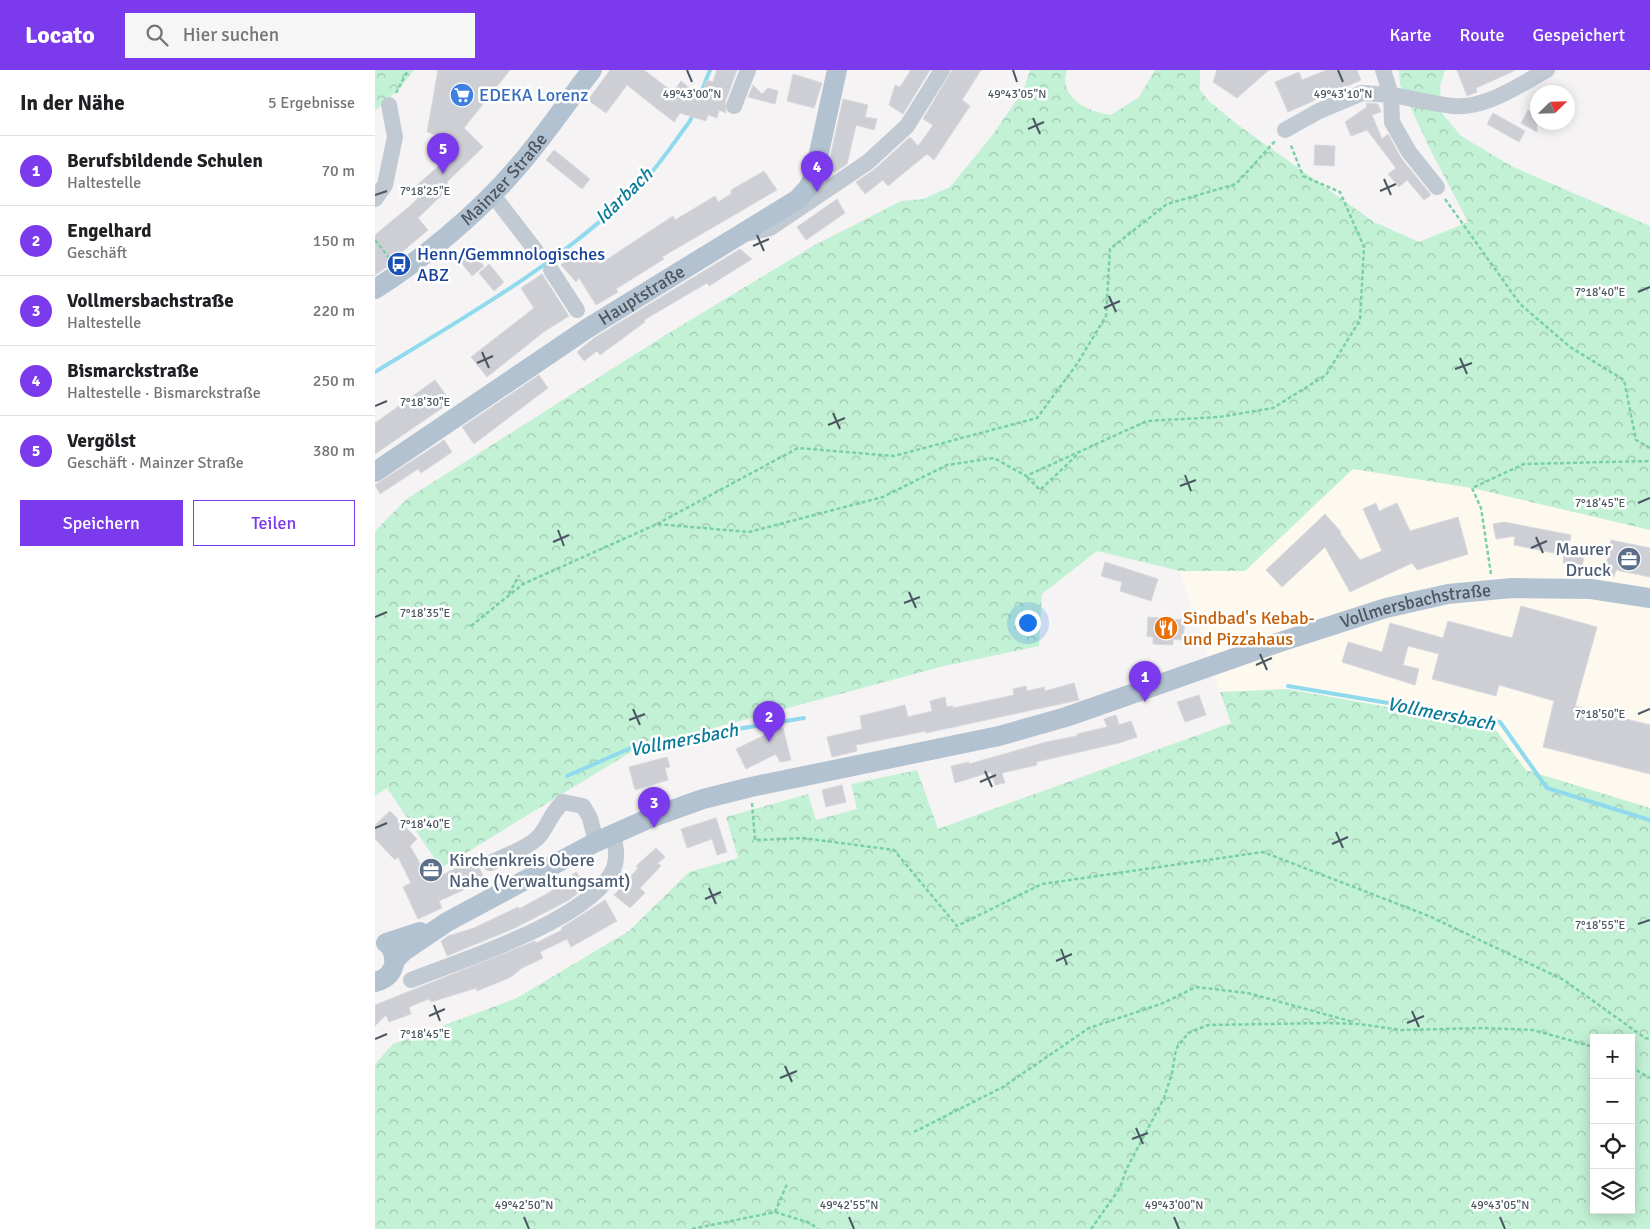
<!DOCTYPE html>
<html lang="de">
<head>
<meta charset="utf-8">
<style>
	body { margin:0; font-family:Signika,sans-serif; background:#f6f6f6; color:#202124 }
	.controls { position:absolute; right:15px; bottom:15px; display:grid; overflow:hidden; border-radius:0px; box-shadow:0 2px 12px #0003 }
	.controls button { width:45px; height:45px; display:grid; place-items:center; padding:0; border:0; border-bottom:1px solid #e0e0e0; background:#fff; color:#202124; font:25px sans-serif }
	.compass { position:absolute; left:1155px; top:15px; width:45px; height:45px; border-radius:50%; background:#fff; box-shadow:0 2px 12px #0003; rotate:67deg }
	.you { position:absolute; left:652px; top:552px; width:18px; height:18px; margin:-12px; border:4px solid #fff; border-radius:50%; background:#1a73e8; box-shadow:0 0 0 8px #1a73e833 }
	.badge { display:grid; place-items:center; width:32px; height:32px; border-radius:50%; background:#7c3aed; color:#fff; font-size:16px; font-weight:700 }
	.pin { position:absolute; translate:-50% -41px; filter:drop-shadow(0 1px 2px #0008) }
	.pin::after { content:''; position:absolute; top:26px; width:18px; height:15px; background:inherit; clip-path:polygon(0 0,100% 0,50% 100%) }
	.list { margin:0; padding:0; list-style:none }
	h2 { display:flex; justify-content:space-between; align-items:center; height:65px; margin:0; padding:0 20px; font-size:21px }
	h2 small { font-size:16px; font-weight:400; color:#757577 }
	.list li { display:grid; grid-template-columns:32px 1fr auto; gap:15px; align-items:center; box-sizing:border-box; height:70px; padding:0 20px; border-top:1px solid #e0e0e0 }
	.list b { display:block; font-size:19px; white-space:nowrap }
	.list p { margin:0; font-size:16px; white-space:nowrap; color:#757577 }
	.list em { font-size:16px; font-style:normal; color:#757577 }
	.actions { display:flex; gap:10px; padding:15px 20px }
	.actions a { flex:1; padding:11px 0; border:1px solid #7c3aed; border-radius:0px; text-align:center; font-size:18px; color:#7c3aed }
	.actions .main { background:#7c3aed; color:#fff }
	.icon { flex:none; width:28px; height:28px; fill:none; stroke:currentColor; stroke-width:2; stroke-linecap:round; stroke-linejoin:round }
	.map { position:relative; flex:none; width:1275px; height:1159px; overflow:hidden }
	header { display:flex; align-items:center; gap:30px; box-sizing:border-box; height:70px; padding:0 25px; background:#7c3aed; color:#fff }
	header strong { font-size:24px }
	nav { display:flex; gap:28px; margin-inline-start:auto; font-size:18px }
	.search { width:350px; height:45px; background:#f6f6f6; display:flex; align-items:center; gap:12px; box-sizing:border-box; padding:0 18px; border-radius:0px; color:#757577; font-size:19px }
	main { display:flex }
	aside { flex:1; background:#fff }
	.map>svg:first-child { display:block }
</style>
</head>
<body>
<header>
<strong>Locato</strong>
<div class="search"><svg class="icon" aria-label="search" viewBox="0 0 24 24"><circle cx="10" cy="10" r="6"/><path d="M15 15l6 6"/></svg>Hier suchen</div>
<nav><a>Karte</a><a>Route</a><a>Gespeichert</a></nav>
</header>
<main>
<aside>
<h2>In der Nähe<small>5 Ergebnisse</small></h2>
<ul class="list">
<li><span class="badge">1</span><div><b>Berufsbildende Schulen</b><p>Haltestelle</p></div><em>70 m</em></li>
<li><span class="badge">2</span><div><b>Engelhard</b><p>Geschäft</p></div><em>150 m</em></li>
<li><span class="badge">3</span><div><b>Vollmersbachstraße</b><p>Haltestelle</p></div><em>220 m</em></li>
<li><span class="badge">4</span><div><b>Bismarckstraße</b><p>Haltestelle · Bismarckstraße</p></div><em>250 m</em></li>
<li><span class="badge">5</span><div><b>Vergölst</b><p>Geschäft · Mainzer Straße</p></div><em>380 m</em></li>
</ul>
<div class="actions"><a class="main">Speichern</a><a>Teilen</a></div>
</aside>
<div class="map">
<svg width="1275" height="1159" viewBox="0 0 1275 1159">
	<defs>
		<pattern id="forest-crowns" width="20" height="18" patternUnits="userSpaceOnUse" patternTransform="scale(1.25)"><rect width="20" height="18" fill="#c3f1d5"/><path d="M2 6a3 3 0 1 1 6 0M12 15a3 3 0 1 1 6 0" fill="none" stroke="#a0c6b0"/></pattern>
	</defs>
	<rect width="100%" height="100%" fill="#f5f3f3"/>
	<path fill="#fdf9ef" d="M978 399 1097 418 1275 460V738L1151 700 1118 656 912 619 845 622 805 501H870Z"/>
	<g fill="url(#forest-crowns)" fill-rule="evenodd">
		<path d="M0 0H39L25 18 0 41Z"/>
		<path d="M655 0H692C683 28 713 42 736 45L764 27 780 0H825V20L834 31 863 55 999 152 1044 172 1093 152 1055 79 1025 15 1024 0H1070L1065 16 1067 43 1086 66 1138 97 1275 156V460L1097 418 978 399 870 501H805L722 481 667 524 664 576 569 596 261 679 66 798 12 718 0 726V461L33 428 289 266 438 176 526 131 548 129 575 117 616 67 648 21Z"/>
		<path d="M912 619 1118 656 1151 700 1275 738V1159H0V994L18 974 140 929 254 861 314 802 363 788 351 747 433 724 441 750 482 739 476 714 542 700 563 759 856 653 845 622ZM1219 968H1256V1140H1219Z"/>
	</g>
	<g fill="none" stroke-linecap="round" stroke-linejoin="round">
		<g stroke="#90daee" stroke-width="4">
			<path d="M323 30 335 0"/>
			<path d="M0 302C92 246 189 191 266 114 284 96 299 72 315 51L318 44"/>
			<path d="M913 616 1125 652 1172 718 1275 750"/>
			<path d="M192 706 260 676 429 648"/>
		</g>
	</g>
	<g fill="#cdcfd5" stroke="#d7d9de">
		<path d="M63 0H135L89 58 108 77 72 112 73 119 43 148 53 160 15 192 16 194 0 205V165L36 135 48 123 41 116 66 94 56 86 70 68 52 62Z"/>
		<path d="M235 0H269L298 22 306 11 326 27 332 10 338 12 342 0H362L350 32 351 43 344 40 342 48 333 45 331 51 305 43 299 52 252 15 231 43 213 30Z"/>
		<path d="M536 0H555L528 44 514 35 520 15 525 17Z"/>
		<path d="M577 0H606L587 30 595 36 559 90 552 84 513 116 508 110 490 124 481 112 500 99 535 67 543 76 554 61 558 55 548 49Z"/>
		<path d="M842 0H894L862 28 838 12Z"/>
		<path d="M952 0H982L986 10 913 42 900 12 924 2 927 10Z"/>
		<path d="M1082 0H1139V1L1101 18 1102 22 1092 26Z"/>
		<path d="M418 4 447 13 439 38 412 31Z"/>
		<path d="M378 15 387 24 393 18 403 21 400 34 373 27Z"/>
		<path d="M468 29 493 35 490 47 502 49 499 60 481 55 472 94 460 102 452 101Z"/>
		<path d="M991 33 1003 34 1006 42 997 45 1007 69 1013 64 1026 88 1056 125 1049 130 1032 110 1024 117 1013 104 1021 98 992 60 976 66 970 52 992 37Z"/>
		<path d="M1153 40 1162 45V62L1146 53Z"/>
		<path d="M1118 43 1150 61 1144 72 1112 54Z"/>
		<path d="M940 75 960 76 959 96 939 95Z"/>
		<path d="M179 80 215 109 207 119 171 90Z"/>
		<path d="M389 101 402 120 287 187 289 189 241 219 243 222 221 235 204 208 201 212 186 195 207 175 225 194 298 146 300 150 340 126 343 132 356 124V120Z"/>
		<path d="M462 129 470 143 431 170 422 157Z"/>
		<path d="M92 176 109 196 97 206 81 186Z"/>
		<path d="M365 179 377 189 334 216 332 213 269 250 270 252 225 285 222 281 209 291 202 282 219 268Z"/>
		<path d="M114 194 129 212 119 221 104 203Z"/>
		<path d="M167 204 194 246 170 261 112 307 96 287 159 238 146 218Z"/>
		<path d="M164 305 173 318 99 374 87 357Z"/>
		<path d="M60 310 76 332 0 384V353Z"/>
		<path d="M69 370 77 382 46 403 43 399 5 424 0 415Z"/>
		<path d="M1001 433 1004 441 1022 433 1035 461 1083 447 1093 484 1042 500 1037 493 975 522 950 477 907 517 891 500 950 444 966 462 965 463 985 490 1007 481 988 439Z"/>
		<path d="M1129 452 1196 465 1194 476 1210 479 1207 498 1188 493 1189 485 1139 475 1140 466 1121 469 1118 454Z"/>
		<path d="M1236 470 1275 478V507L1241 500 1239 507 1229 505Z"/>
		<path d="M730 492 783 509 776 531 745 521 747 512 726 506Z"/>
		<path d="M1146 536 1222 557 1200 636 1275 655V704L1168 677 1179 631 1124 615 1121 626 1057 609 1064 584 1033 576 1028 595 1044 599 1040 615 967 592 973 572 1007 582 1015 553 1068 568 1073 551 1137 568Z"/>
		<path d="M773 547 810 550 808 570 798 569V575L778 574V567L772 566Z"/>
		<path d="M699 613 704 630 551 663V661L481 675 482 681 457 687 452 667 487 659 485 646 530 635 533 647 557 641 555 631 570 627 572 637 578 636V638L639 625 638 619 651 616 652 621 669 617 670 621Z"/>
		<path d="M824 625 831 645 810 652 802 632Z"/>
		<path d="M741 645 744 655 756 651 762 667 744 673 661 692 662 695 627 703 630 713 620 715 616 702 580 713 576 696 594 692V694L671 672 702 666V664L732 657 729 649Z"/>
		<path d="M408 658 416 690 405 692 401 684 371 699 361 679 390 665 389 660Z"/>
		<path d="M292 687 295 697 290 698 293 710 260 720 254 697Z"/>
		<path d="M467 715 471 732 451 737 447 720Z"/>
		<path d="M15 741 42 769 35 776 55 811 100 789 110 810 64 831 67 838 43 849 28 817 36 813 23 787 20 790 0 769V755Z"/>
		<path d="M341 748 352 782 342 785 337 769 312 778 306 759Z"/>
		<path d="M281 778 290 787 283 793 286 796 265 818 270 823 255 838 239 825 263 798 261 796Z"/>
		<path d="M201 802 212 816 194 830 140 858 72 886 66 871 73 866 99 858 143 837 144 839 175 822Z"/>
		<path d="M230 830 242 851 196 877 192 869 165 882 168 888 147 898 136 907 102 921 101 918 56 932 54 929 34 937 36 944 14 952 11 945 0 956V935L160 871 161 873 187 860 186 858Z"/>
	</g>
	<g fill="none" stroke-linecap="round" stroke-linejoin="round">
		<g stroke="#7ad0a6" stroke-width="2.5" stroke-dasharray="4 2.5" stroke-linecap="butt">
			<path d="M21 23 33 0"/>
			<path d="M1070 129 1145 234 1195 277 1249 310 1261 370 1275 378"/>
			<path d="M0 170 15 189"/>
			<path d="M652 407 665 420 703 384"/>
			<path d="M282 454 423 378 519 386 662 348 702 294 731 246 735 179 792 134 861 114 901 70"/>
			<path d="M1116 504 1106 438 1097 418 1149 394 1275 391"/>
			<path d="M134 524 144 505"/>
			<path d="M96 556 148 514 282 454 374 462 508 427 572 395 619 388 651 406 772 351 844 347 898 338 951 305 985 250 989 177 965 122 928 106 915 73"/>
			<path d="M377 733 380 770 428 768 519 780 582 856 667 814 888 782 1054 846 1189 910 1270 968 1275 969"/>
			<path d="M1256 997 1275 1008"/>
			<path d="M539 1062 628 1017 714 958 786 934 821 917 873 923 978 952"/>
			<path d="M400 1142 435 1153 443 1159"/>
			<path d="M317 1159 400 1142 412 1114"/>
			<path d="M716 1159 745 1118 751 1100 789 1028 797 1003 801 979 813 963 833 955 953 953 984 954 1026 960 1109 958 1158 960 1219 977"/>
		</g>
		<g stroke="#c1cad2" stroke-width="16">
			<path d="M1008 0 1016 25C1037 28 1057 34 1078 36 1111 39 1144 15 1172 0"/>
			<path d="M359 36 373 0"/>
			<path d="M910 60 944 41 987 23 1016 25 1017 52 1034 82 1062 117"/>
			<path d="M118 125 161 181"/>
			<path d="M0 129 10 115 20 67 14 35"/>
			<path d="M374 163 395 158 493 92 532 56 567 0"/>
			<path d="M176 200 202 240"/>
			<path d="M115 793C131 785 155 778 166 764 174 753 177 742 188 732L208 736 215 748 221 772"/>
			<path d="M36 910C89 889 206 853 236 804 244 791 241 777 238 764"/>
		</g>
		<g stroke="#b3c2d1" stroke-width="20">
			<path id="s1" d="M0 219C48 189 103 143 140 100 168 69 191 33 217 0"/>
			<path id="s2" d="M0 402 213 258 423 129 433 118 439 106 462 0"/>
			<path d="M11 873 45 862"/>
			<path id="s3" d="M20 890 29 881 72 852 221 772 275 748 328 729 376 717 624 666 691 647 902 573 1011 538 1073 524 1137 518 1216 519 1275 528"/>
			<path d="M0 912C17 908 24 893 16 878"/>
		</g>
	</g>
	<path fill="none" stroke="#4a5661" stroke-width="2" d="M312 0 317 12M638 0 642 12M963 0 968 12M658 48 665 64M653 59 669 52M1009 109 1016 125M1005 121 1021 114M0 125 12 121M382 165 389 181M378 176 394 169M1263 222 1275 217M734 226 741 242M729 238 745 231M107 282 114 298M1085 288 1092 304M102 293 118 286M1080 299 1097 293M0 336 12 331M458 343 465 359M453 355 470 348M810 405 816 421M805 416 821 410M1263 433 1275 428M183 460 189 476M1161 467 1168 483M178 472 194 465M1156 478 1172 471M534 522 541 538M529 533 545 527M0 547 12 542M885 584 892 600M881 595 897 588M258 639 265 655M1263 644 1275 639M254 650 270 644M610 701 617 717M605 712 621 705M0 758 12 753M961 762 968 778M957 774 973 767M334 818 341 834M330 829 346 822M1263 854 1275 850M686 879 692 895M681 891 697 884M59 935 65 951M1037 941 1044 957M54 946 70 939M1032 953 1049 946M0 969 12 964M410 996 417 1012M405 1008 422 1001M761 1058 768 1074M757 1069 773 1063M149 1147 154 1159M474 1147 479 1159M799 1147 804 1159M1125 1147 1130 1159"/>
	<defs>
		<g id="supermarket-disc" transform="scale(1.25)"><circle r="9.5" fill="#3f7fe0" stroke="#fff"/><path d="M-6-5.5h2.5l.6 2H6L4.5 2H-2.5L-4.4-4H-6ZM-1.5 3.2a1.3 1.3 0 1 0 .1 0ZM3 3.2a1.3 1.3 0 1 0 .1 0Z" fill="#fff"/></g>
		<g id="bus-disc" transform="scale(1.25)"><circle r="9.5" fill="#1a4fb4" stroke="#fff"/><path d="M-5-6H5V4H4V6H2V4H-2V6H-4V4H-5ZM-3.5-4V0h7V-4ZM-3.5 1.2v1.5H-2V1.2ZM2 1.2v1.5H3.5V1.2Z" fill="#fff"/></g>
		<g id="office-disc" transform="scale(1.25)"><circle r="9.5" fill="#5c6f8a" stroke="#fff"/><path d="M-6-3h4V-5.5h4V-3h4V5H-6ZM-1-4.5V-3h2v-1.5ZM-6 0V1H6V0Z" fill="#fff"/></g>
		<g id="restaurant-disc" transform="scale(1.25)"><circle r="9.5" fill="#e8710a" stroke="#fff"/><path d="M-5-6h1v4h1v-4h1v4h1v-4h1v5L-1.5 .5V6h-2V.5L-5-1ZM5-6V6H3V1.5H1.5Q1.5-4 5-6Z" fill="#fff"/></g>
	</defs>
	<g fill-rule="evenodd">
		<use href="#supermarket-disc" x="87" y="25"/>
		<use href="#bus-disc" x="24" y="194"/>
		<use href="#office-disc" x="1254" y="489"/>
		<use href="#restaurant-disc" x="791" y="558"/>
		<use href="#office-disc" x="56" y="800"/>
	</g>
	<g text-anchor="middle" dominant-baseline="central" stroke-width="5" stroke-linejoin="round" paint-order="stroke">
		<g font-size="18" fill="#366cbe" stroke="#fff" text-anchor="start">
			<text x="104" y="25">EDEKA Lorenz</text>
		</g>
		<g font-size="18" fill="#4a5661" stroke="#fff">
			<text stroke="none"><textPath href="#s1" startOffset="170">Mainzer Straße</textPath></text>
			<text stroke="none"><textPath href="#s2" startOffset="320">Hauptstraße</textPath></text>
			<text stroke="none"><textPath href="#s3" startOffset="1089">Vollmersbachstraße</textPath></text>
		</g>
		<g font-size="18" fill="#164399" stroke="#fff" text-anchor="start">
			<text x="42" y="184">Henn/Gemmnologisches<tspan x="42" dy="21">ABZ</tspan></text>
		</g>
		<g font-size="18" fill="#4e5e75" stroke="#fff" text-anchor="end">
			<text x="1236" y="479">Maurer<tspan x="1236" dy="21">Druck</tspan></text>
			<text x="74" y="790" text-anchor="start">Kirchenkreis Obere<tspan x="74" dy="21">Nahe (Verwaltungsamt)</tspan></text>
		</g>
		<g font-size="18" fill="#c56008" stroke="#fff" text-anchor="start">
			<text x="808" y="548">Sindbad's Kebab-<tspan x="808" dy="21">und Pizzahaus</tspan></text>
		</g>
		<g font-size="19" font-style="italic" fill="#0c7c9b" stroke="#fff">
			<text transform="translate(249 126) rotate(-44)">Idarbach</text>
			<text transform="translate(1066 644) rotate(11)">Vollmersbach</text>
			<text transform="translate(309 670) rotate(-11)">Vollmersbach</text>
		</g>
	</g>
	<g font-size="12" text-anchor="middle" fill="#4a5661" stroke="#fff" stroke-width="5" stroke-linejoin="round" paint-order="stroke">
		<text x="317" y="28">49°43'00"N</text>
		<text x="642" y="28">49°43'05"N</text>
		<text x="968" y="28">49°43'10"N</text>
		<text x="50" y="125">7°18'25"E</text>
		<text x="1225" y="226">7°18'40"E</text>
		<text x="50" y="336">7°18'30"E</text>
		<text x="1225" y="437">7°18'45"E</text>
		<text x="50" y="547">7°18'35"E</text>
		<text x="1225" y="648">7°18'50"E</text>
		<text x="50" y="758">7°18'40"E</text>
		<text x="1225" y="859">7°18'55"E</text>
		<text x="50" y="968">7°18'45"E</text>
		<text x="149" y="1139">49°42'50"N</text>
		<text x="474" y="1139">49°42'55"N</text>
		<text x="799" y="1139">49°43'00"N</text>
		<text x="1125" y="1139">49°43'05"N</text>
	</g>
</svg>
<div class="controls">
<button>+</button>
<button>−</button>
<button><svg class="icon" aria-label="locate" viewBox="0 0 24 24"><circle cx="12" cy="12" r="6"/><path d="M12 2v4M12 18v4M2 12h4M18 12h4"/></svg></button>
<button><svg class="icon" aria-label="layers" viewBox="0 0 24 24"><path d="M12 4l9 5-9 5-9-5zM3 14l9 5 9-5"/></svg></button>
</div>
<svg class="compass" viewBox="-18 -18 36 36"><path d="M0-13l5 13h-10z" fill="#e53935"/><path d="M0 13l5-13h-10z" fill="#757577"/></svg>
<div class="you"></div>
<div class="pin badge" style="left:770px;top:632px">1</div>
<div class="pin badge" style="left:394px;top:672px">2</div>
<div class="pin badge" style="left:279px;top:758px">3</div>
<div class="pin badge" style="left:442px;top:122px">4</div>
<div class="pin badge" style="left:68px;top:104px">5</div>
</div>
</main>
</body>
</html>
